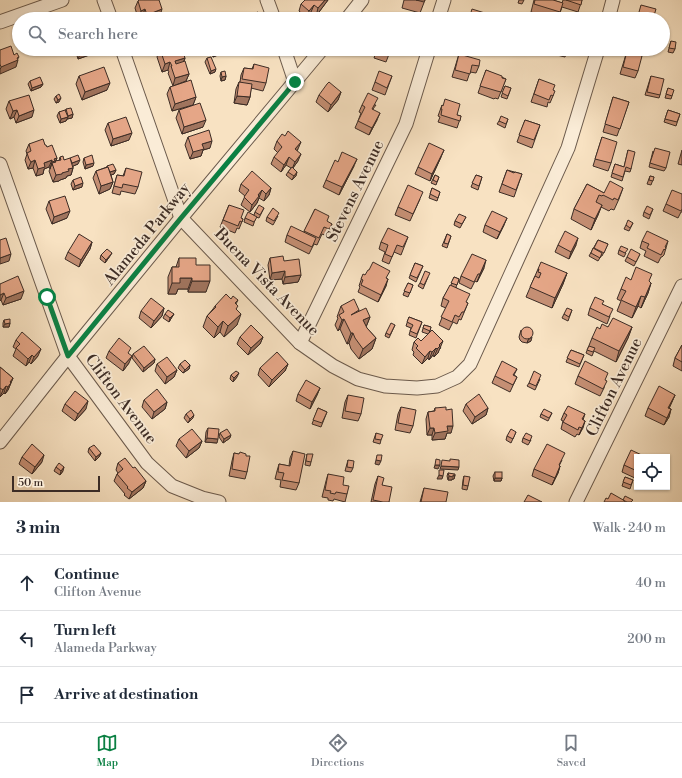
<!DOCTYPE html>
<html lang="en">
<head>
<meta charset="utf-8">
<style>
	body { margin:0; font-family:"Libre Bodoni",serif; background:#f6f6f7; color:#1f2937 }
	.controls { position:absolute; right:12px; bottom:12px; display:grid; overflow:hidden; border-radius:0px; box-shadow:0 1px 3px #0004 }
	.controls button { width:36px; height:36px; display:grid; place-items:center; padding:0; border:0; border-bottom:1px solid #e0e1e3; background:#fff; color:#1f2937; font:20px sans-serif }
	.scale { position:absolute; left:12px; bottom:10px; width:88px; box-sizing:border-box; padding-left:4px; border:2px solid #3c2c25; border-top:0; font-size:11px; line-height:14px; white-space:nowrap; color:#3c2c25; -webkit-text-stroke:3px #faecd7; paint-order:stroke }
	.stop { position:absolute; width:12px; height:12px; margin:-9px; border:3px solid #0b8043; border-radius:50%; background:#fff }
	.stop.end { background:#0b8043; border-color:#fff; box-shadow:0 1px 4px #0008 }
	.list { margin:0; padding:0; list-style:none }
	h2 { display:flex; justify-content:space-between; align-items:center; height:52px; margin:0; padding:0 16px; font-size:17px }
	h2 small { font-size:13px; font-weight:400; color:#747a83 }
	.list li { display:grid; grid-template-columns:26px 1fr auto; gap:12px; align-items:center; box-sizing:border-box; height:56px; padding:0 16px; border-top:1px solid #e0e1e3 }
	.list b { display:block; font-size:15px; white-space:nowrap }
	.list p { margin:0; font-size:13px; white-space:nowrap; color:#747a83 }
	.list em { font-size:13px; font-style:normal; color:#747a83 }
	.icon { flex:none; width:22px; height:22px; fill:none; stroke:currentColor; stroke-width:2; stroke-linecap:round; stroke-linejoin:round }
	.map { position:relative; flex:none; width:682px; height:502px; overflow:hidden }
	.search { position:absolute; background:#fff; box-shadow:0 1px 3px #0004; left:12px; right:12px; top:12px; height:44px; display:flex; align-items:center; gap:10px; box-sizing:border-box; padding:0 14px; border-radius:22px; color:#747a83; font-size:15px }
	.sheet { height:220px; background:#fff }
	nav { display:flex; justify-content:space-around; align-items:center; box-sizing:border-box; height:56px; border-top:1px solid #e0e1e3; background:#fff; font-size:11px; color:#747a83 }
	nav a { display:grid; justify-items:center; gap:2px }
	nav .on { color:#0b8043 }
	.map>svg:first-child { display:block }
</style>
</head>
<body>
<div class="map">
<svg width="682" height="502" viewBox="0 0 682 502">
	<rect width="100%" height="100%" fill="#f8e2c2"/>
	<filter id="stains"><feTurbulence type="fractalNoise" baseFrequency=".005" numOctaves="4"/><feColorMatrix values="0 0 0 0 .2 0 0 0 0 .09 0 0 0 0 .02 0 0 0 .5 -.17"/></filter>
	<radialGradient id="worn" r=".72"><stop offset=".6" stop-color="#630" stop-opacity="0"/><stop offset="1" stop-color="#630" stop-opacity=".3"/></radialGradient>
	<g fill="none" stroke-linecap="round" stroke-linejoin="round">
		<g stroke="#6b5a4c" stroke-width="15">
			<g id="minor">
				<path d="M104 0 111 19"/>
				<path d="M267 0 274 19"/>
				<path d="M347 19 362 0"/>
				<path d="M438 19 444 0"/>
				<path d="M608 19 613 0"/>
				<path d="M0 22 62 0"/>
				<path d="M122 49 181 218 300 343 333 366 358 379 385 386 417 388 437 386 457 377 470 364 568 148 598 49"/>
				<path d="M284 49 295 82"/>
				<path d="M0 164 68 356 147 463 172 486 202 498 219 502"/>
				<path d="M300 343 406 124 429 49"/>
				<path d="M0 442 68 356 181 218 322 49"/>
				<path d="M576 502 682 286"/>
			</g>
		</g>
		<use href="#minor" stroke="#faecd7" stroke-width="13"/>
	</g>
	<g fill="#c58f74" stroke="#3c2c25">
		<path d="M328 0 316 16 311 12 307 18 299 11 301 4Z"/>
		<path d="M404 0H425L420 13 402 8Z"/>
		<path d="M519 0H524L522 4 518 3Z"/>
		<path d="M534 0H553L562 3 563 0H582L578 12 562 7 558 19 531 12Z"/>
		<path d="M138 1 160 16 152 19H143L142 17 138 18 135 8Z"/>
		<path d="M671 41 675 49 673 53 668 52Z"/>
		<path d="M75 49H97L95 53 78 59Z"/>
		<path d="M160 49 185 58 184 62 189 74 186 81 173 86 168 73 169 72 168 70 162 72 157 57Z"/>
		<path d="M211 49H218L219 51 218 55 213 57 211 50Z"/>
		<path d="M377 49H391L386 62 374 58Z"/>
		<path d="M550 49H568L565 57 549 53Z"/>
		<path d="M627 51 638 71 635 78 620 74Z"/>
		<path d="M459 54 479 66 476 73 470 72 467 81 452 77Z"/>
		<path d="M207 58 215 72 210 74 205 62Z"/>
		<path d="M254 64 266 83 263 91 251 88 250 97 247 105 234 103 236 89 239 82H240L241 75 244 68 252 69Z"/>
		<path d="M486 70 506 79 498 99 495 98 494 99 478 93Z"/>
		<path d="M221 72 226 76 225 80 221 81 220 76Z"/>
		<path d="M79 76 107 90 82 100 76 84Z"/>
		<path d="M392 76 385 95 372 90 375 82Z"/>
		<path d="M651 76 660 95 659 98 645 95Z"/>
		<path d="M539 79 553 90V96L550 103 548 102 547 107 531 102Z"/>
		<path d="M30 81 43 84 41 87 31 91 28 84Z"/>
		<path d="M505 86 511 88 507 99 501 97Z"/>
		<path d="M170 87 196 97 193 105 172 111 167 94Z"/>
		<path d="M668 88 672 96 671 99 665 98Z"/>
		<path d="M341 92 338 100 328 112 316 102 319 95Z"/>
		<path d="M56 96 59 102 56 103 54 99Z"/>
		<path d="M613 97 629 102 617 136 603 132Z"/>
		<path d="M9 101 32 117 16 123 14 117 10 119 6 109Z"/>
		<path d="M362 105H376L373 109 377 120 369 135 355 128 358 121 361 113 359 112Z"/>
		<path d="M442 105 457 115 461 116 457 128 438 122 440 117 438 116Z"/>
		<path d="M66 109 73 114 72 118 67 119 66 121 60 123 57 116 59 112 65 111Z"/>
		<path d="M179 110 203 127 182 134 176 118Z"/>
		<path d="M668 110 680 114 676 126 664 122Z"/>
		<path d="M508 119 505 128 497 124 499 121Z"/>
		<path d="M525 120 540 125 532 148 517 142Z"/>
		<path d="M108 123 129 140 111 146 105 130Z"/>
		<path d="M188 137 210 148 203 150 201 156 190 159 185 145Z"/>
		<path d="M602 137 611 163 608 171 593 166Z"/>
		<path d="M277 141 298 149 297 151 298 161 293 168 296 176 292 180 286 175 288 172 291 168 286 165 281 172 271 164 274 157 278 153 274 149Z"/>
		<path d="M29 144 45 145 57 158 56 161H59L60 157 64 160 78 164 73 166V168L71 175 67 176 66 178 60 180 59 181 53 182 49 171 50 169 49 167 44 169 43 174 36 176 33 168 28 169 25 160 27 154 26 151Z"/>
		<path d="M628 150 631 169 630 172 625 171 622 181 611 177 615 164 624 167Z"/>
		<path d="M682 150V165L678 164Z"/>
		<path d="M653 151 666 168 664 171 649 167Z"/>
		<path d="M441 157 430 181 415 174 418 167Z"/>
		<path d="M84 158 93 166 85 169 83 162Z"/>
		<path d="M107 166 116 170 114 174 111 175 113 182 110 189 99 194 93 178 96 171 107 167Z"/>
		<path d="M354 166 339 195 323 187 326 180Z"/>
		<path d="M126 168 138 187 135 194 121 191 120 195 112 193 117 175 123 176Z"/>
		<path d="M507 170 522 174 514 197 499 192Z"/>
		<path d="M435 175 439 177 436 185 431 183Z"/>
		<path d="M476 175 482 177 478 190 471 187Z"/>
		<path d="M650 176 654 177 651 185 647 184Z"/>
		<path d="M73 180 82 187 73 190 71 184Z"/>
		<path d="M241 184 271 188 269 195 264 201 259 198 257 203 250 212 241 205 245 196 239 191Z"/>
		<path d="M587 184 604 193 623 188 619 199 614 210 611 209 609 211 601 207 598 215 591 230 571 219 574 209Z"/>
		<path d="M432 188 440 192 437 201 429 198Z"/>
		<path d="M682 194V212H681L678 218 663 211 666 204Z"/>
		<path d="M420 199 410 221 395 215 398 207Z"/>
		<path d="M49 201 67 218 52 224 46 209Z"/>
		<path d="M229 205 241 218 243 219 239 229 237 228 235 233 220 227Z"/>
		<path d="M264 208 259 218 256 217 253 226 244 222 245 218 254 215 255 212Z"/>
		<path d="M315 209 327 222 332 224 327 236 322 234 317 245 314 244 309 254 285 242 287 235 304 232Z"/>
		<path d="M653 209 649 219 643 216 644 212Z"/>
		<path d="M278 216 273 225 266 221 267 217Z"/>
		<path d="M466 217 460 228 454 225 455 221Z"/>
		<path d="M633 223 629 231 624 229 626 225Z"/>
		<path d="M485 225H504L497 239 483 232Z"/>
		<path d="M447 234 451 236 447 248 442 246Z"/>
		<path d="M408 237 401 255 394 252 389 264 382 261 385 252 379 249 381 242Z"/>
		<path d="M598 240 608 244 602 256H601L598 261 589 256Z"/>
		<path d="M642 241H668L664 255 662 257H661L658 263 644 256 646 251 640 248Z"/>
		<path d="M92 242 90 249 79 267 65 259 68 252Z"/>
		<path d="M558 245H576L569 259 555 252Z"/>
		<path d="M619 250 626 253 624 257 618 254Z"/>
		<path d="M640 254 634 266 625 261 627 257Z"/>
		<path d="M101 255 110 256 105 263 100 259Z"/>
		<path d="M179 258 196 265 206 292H188V289H178L176 294H168V277L172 267H176Z"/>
		<path d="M270 258 284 261 301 275 298 282 283 284 282 279 270 280 268 265Z"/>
		<path d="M415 263 423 266 416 282 409 278Z"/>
		<path d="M484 268 477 282 475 281 471 289 459 283 461 276Z"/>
		<path d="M538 269 567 273 563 284 552 308 526 297Z"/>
		<path d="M365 275 387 278 386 286 378 302 358 292 360 287 359 286 362 277Z"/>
		<path d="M428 277 423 289 418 286 420 283Z"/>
		<path d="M454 277 459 279 456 287 466 303H468L461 320 459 319 457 324 453 322 449 330 439 325 446 308 441 306 443 298 451 285Z"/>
		<path d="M631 280 649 282 651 283 648 293 641 308 638 306 632 318 617 311 621 301 617 299 621 289Z"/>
		<path d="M408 283 413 285 408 297 403 295Z"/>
		<path d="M0 284 21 299 3 305 1 300 0 301Z"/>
		<path d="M231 299 238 300 236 304 237 325 224 337 220 332 214 338 203 327 207 316 213 309 215 306Z"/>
		<path d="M603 304 610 316 607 324 588 315 590 308Z"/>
		<path d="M341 306 359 310V312L370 317 366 327 376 338 372 349 359 359 351 349 349 343 347 344 340 329 338 331 335 325 338 318 337 317Z"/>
		<path d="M164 308 162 316 151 328 139 318 141 311Z"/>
		<path d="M572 310 568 321 562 318 564 314Z"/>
		<path d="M165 314H174L172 317 169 322 163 318Z"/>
		<path d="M409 317 422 322 416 338 409 335 411 328 406 326Z"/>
		<path d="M4 320 10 323 9 327H3V323Z"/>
		<path d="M395 325 389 338 385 336 386 333Z"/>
		<path d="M424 325 431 327 429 333 441 348 439 349 438 353 434 357 433 355 429 360 428 358 422 364 413 355 414 352 412 350 414 342 421 341 428 334 422 332Z"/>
		<path d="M608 327H632L628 338 616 362 594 351 592 356 586 353 592 338 600 329Z"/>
		<path d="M521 330 531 341 527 343 522 342 520 340 519 337Z"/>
		<path d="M240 337H263L260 344 248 355 237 344Z"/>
		<path d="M16 340 38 356 31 364 29 362 26 366 13 356 16 349 13 347Z"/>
		<path d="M682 345V371L673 366 675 358Z"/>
		<path d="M571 350 584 355 579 367 566 362Z"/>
		<path d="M109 351 129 363 123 371 106 358Z"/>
		<path d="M133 354 155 359 154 363 143 372 132 358Z"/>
		<path d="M157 364 177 370 174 377 165 384 155 371Z"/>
		<path d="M180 364 190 365 189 369 183 373 178 368Z"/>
		<path d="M288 364 285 371 269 387 258 375 260 368Z"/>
		<path d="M0 367 13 378 8 390 5 394 4 393 0 397Z"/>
		<path d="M517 369 514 375 517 377 510 392 492 383 495 376Z"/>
		<path d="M231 375 237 377 233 382 230 379Z"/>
		<path d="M578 376 605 381 604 388 600 396 575 384Z"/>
		<path d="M540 379 535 390 527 386 529 383Z"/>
		<path d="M320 388 317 395 310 409 296 401 298 394Z"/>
		<path d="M348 395 361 414 358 421 342 418 345 402Z"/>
		<path d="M675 395 669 408 671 409 669 417 664 425 645 416 648 408Z"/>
		<path d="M144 400 167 402 165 409 152 419 142 407Z"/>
		<path d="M65 404 86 409 75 421 62 411Z"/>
		<path d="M466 404 488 408 486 415 472 424 463 411Z"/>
		<path d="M401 407 413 426 410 433 395 430 398 414Z"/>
		<path d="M318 408 327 412 321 427 312 424Z"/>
		<path d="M435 408 446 410 451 433H447L445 439 432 440V435H427L426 419 428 412 434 411Z"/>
		<path d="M552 413 548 421 540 417 541 414Z"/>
		<path d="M564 413 585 414 583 420 585 421 579 435 577 434 575 437 561 429 563 421 561 420Z"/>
		<path d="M186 414 193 418 188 423 184 418Z"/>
		<path d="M208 428 217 443 205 442 206 432Z"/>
		<path d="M516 432 511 443 506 440 507 436Z"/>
		<path d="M220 433 230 438 223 443 219 437Z"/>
		<path d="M376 433 381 440 380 444 373 442Z"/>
		<path d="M523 438 531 440 528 445 522 442Z"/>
		<path d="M179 439 202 441 199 448 186 458 176 446Z"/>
		<path d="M89 448 101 453 99 457 95 461 88 452Z"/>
		<path d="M293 451 299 483 296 490 280 487 281 480 275 479 277 471 279 464 289 466 290 458Z"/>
		<path d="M234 453 246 456 247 472 245 479 229 476 232 461Z"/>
		<path d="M307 454 311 462 310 466 305 465Z"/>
		<path d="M22 457 42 462 32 474 19 464Z"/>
		<path d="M637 457V479L622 472 624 465Z"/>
		<path d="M348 460 353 468 351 472 345 471Z"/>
		<path d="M562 460 559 466H560L558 473 552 485 532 476 534 469Z"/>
		<path d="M118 463 133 468 146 481 143 488 129 499 124 495 125 494 114 481 117 474 118 473 116 470Z"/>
		<path d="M56 467 63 471 60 475 54 471Z"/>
		<path d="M495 472 502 478 501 481H494L493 476Z"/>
		<path d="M448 473 455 475 454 479H452V480H448L447 476Z"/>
		<path d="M328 474 343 485 347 494 345 502 334 499 333 501 328 500V498L322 497 326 481Z"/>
		<path d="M378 476 382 485 389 502H371L375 484Z"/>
		<path d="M464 476 468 486 467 490 462 489 463 480Z"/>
		<path d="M625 477 633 480 630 489 622 486Z"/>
		<path d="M424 488 446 502H420Z"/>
	</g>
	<g fill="#a0745e" stroke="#3c2c25">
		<path d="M325 0H328L316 16 318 8Z"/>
		<path d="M314 5 311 12 307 18 309 11Z"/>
		<path d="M145 9 142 17 138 18 141 11Z"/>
		<path d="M162 9 160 16 152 19H145L147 15Z"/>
		<path d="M89 49H97L95 53 78 59 81 52Z"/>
		<path d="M219 51 218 55 213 57 215 53Z"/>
		<path d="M19 57 17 60H18L16 67 0 74V70L1 67Z"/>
		<path d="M185 58 182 65 172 68 175 61Z"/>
		<path d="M170 62 168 70 162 72 165 64Z"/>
		<path d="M216 69 215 72 210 74 211 71Z"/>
		<path d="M189 74 186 81 173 86 175 78Z"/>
		<path d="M226 76 225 80 221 81 222 77Z"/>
		<path d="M110 83 107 90 82 100 85 92Z"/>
		<path d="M43 84 41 87 31 91 32 88Z"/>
		<path d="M341 92 338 100 328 112 331 105Z"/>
		<path d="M237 96 250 97 247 105 234 103Z"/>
		<path d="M196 97 193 105 172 111 175 104Z"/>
		<path d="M61 98 59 102 56 103 58 100Z"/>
		<path d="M17 110 14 117 10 119 13 111Z"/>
		<path d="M34 110 32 117 16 123 19 116Z"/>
		<path d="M380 113 377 120 369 135 372 128Z"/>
		<path d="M73 114 72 118 67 119 68 116Z"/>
		<path d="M68 117 66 121 60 123 61 119Z"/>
		<path d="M206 120 203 127 182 134 184 127Z"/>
		<path d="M132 133 129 140 111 146 113 139Z"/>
		<path d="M212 141 210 148 203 150 201 156 190 159 193 152 202 144Z"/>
		<path d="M301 142 298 149 292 156 295 149Z"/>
		<path d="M444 150 441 157 430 181 432 174Z"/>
		<path d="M301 154 298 161 292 169 295 162Z"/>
		<path d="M289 157 286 165 281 172 284 165Z"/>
		<path d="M57 158 53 166 52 163 50 169 52 162 54 159Z"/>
		<path d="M357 159 354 166 339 195 342 187Z"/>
		<path d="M35 160 33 168 28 169 31 162Z"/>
		<path d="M52 160 49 167 44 169 43 174 36 176 38 169 44 163Z"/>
		<path d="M80 160 78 164 71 167 72 163Z"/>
		<path d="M94 163 93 166 85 169 86 165Z"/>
		<path d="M73 168 71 175 67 176 66 178 60 180 59 181 53 182 56 175 62 173 68 169Z"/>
		<path d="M116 170 114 174 108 176 110 172Z"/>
		<path d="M297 172 296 176 292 180 294 176Z"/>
		<path d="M113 182 110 189 99 194 101 186Z"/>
		<path d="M83 183 82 187 73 190 75 186Z"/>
		<path d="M271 188 269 195 264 201 266 194Z"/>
		<path d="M262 190 257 203 250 212 252 205 258 195Z"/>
		<path d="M602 205 598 215 591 230 595 219Z"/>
		<path d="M70 211 67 218 52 224 54 217Z"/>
		<path d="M507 218 504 225 497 239 500 232Z"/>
		<path d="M578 238 576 245 569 259 571 252Z"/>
		<path d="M92 242 90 249 79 267 81 260Z"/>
		<path d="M112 253 110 256 105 263 106 260Z"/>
		<path d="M11 254 9 261 0 264V258Z"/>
		<path d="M486 260 484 268 477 282 480 274Z"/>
		<path d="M285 271 282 279 270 280 272 273Z"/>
		<path d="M567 273 563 284 552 308 555 298Z"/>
		<path d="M301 275 298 282 283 284 285 277Z"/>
		<path d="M180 278H192L188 289H178L176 294H168L172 283Z"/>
		<path d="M388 279 386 286 378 302 381 295Z"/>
		<path d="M192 281H210L206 292H188Z"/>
		<path d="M651 283 648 293 641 308 645 297Z"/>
		<path d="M24 291 21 299 3 305 6 298Z"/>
		<path d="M4 293 1 300 0 301V295Z"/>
		<path d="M641 296 638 306 632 318 636 307Z"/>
		<path d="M164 308 162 316 151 328 154 321Z"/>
		<path d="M174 314 172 317 169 322 170 318Z"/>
		<path d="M241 314 237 325 224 337 228 326Z"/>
		<path d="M370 317 366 327 363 320Z"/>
		<path d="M344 319 340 329 338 331 342 320Z"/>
		<path d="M223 321 220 332 214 338 218 327Z"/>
		<path d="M10 323 9 327H3L5 324Z"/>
		<path d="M632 327 628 338 616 362 619 351Z"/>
		<path d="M351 333H353L349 343 347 344Z"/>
		<path d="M263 337 260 344 248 355 251 348Z"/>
		<path d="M532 337 531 341 527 343 528 340Z"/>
		<path d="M376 338 372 349 359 359 363 349Z"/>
		<path d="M443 341 438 353 434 357 439 345Z"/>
		<path d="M436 348 433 355 429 360 432 352Z"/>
		<path d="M41 349 38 356 31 364 34 357Z"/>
		<path d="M430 351 428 358 422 364 425 357Z"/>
		<path d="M32 355 29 362 26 366 28 359Z"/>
		<path d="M132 356 129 363 123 371 125 364Z"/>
		<path d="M155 359 154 363 143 372 144 368Z"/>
		<path d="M288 364 285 371 269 387 272 380Z"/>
		<path d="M190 365 189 369 183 373 185 370Z"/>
		<path d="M177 370 174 377 165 384 167 377Z"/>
		<path d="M239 373 237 377 233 382 234 378Z"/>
		<path d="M13 378 8 390 5 394 10 382Z"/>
		<path d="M6 386 4 393 0 397 3 390Z"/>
		<path d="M320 388 317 395 310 409 312 402Z"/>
		<path d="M675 395 672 402 666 415 668 408Z"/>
		<path d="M88 401 86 409 75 421 78 414Z"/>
		<path d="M167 402 165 409 152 419 154 412Z"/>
		<path d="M488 408 486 415 472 424 475 417Z"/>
		<path d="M671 409 669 417 664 425 667 418Z"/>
		<path d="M194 415 193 418 188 423 190 419Z"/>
		<path d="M585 421 583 428 579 435Z"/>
		<path d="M447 426H453L451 433H447L445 439 432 440 435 433Z"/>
		<path d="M430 428H434L432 435H427Z"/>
		<path d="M231 435 230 438 223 443 224 439Z"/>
		<path d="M207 438 218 439 217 443 205 442Z"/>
		<path d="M202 441 199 448 186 458 189 451Z"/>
		<path d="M101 453 99 457 95 461 96 457Z"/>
		<path d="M44 455 42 462 32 474 35 467Z"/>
		<path d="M376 460 381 461 379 465 375 464Z"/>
		<path d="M435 465H440L438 469 434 468Z"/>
		<path d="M441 466 459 467 458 470 440 469Z"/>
		<path d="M560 466 558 473 552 485 555 478Z"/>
		<path d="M64 467 63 471 60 475 61 471Z"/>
		<path d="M439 475 443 476 442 479H437Z"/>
		<path d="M453 475H455L454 479H452V480H448L449 476Z"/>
		<path d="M495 478H502L501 481H494Z"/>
		<path d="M146 481 143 488 129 499 132 492Z"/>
	</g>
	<g fill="#e5a687" stroke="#3c2c25">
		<path d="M139 0H159L162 9 147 15 145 9 141 11 138 1Z"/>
		<path d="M305 0H325L318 8 314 5 309 11 301 4Z"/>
		<path d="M416 0H425L424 2Z"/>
		<path d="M535 0H553L563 3 560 12 534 4Z"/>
		<path d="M566 0H582L581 5Z"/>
		<path d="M641 5 656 9 653 19H637Z"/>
		<path d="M472 9 488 14 487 19H469Z"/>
		<path d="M258 12 260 19H236Z"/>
		<path d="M226 15 227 19H222L221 17Z"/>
		<path d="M671 41 676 42 675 49 669 48Z"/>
		<path d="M11 46 14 55 17 53 19 57 17 58 18 60 1 67 0 64V50Z"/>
		<path d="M80 49H89L81 52Z"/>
		<path d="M160 49H182L185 58 175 61 176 64 185 61 189 74 175 78 171 66H172L170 62 165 64Z"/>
		<path d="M213 49H218L219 51 215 53Z"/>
		<path d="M377 49H391L389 55 377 51Z"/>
		<path d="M627 51 642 56 638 71 623 67Z"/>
		<path d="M459 54 480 60 479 66 472 65 470 74 455 70Z"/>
		<path d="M211 57 216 69 211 71 207 58Z"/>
		<path d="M254 64 269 68 266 83 242 79 244 68 253 69Z"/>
		<path d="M104 67 110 83 85 92 79 76Z"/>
		<path d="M486 70 502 76V78L506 79 501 92 497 91 480 86Z"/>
		<path d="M225 71 226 76 222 77 221 72Z"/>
		<path d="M379 71 392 76 387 88 375 82Z"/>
		<path d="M651 76 664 79 660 95 647 92Z"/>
		<path d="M40 77 43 84 32 88 30 81Z"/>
		<path d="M539 79 555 85 553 90 555 91 553 96 551 95 549 100 534 94Z"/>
		<path d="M191 80 196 97 175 104 170 87Z"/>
		<path d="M239 82 252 84 250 97 237 96Z"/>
		<path d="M329 82 341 92 331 105 319 95 327 84Z"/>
		<path d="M505 86 511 88 508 96 502 93Z"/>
		<path d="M668 88 674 90 672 96 666 94Z"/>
		<path d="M368 93 378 98 372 109 380 113 372 128 358 121 365 107 362 105Z"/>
		<path d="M59 94 61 98 58 100 56 96Z"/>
		<path d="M29 95 34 110 19 116 17 110 13 111 9 101Z"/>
		<path d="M613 97 629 102 620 129 605 124Z"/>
		<path d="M445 99 460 104 457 115 461 116 460 121 441 115 442 109H441L442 105 443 106Z"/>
		<path d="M200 103 206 120 184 127 179 110Z"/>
		<path d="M71 108 73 114 68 116 66 109Z"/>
		<path d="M65 110 68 117 61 119 59 112Z"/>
		<path d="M668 110 680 114 677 122 665 119Z"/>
		<path d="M501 116 508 119 506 124 499 121Z"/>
		<path d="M126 117 132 133 113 139 108 123Z"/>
		<path d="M525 120 540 125 534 140 519 135Z"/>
		<path d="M209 130 212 141 202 144 204 149 193 152 188 137Z"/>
		<path d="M288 131 301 142 295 149 301 154 295 162 289 157 284 165 274 157 282 147 277 141 282 134 285 136Z"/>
		<path d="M602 137 617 142 611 163 595 159Z"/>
		<path d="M43 139 45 145H46L47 147 52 145 57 158 54 159 55 161 52 162V160L44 163 45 167 38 169 35 160 31 162 29 159 27 153 31 151 29 144Z"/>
		<path d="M429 143 444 150 432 174 418 167Z"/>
		<path d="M655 148 670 152 666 168 650 163Z"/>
		<path d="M628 150 635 152 631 169 626 167 623 177 612 173 615 164 624 167Z"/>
		<path d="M342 152 357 159 342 187 326 180 335 160 338 162Z"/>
		<path d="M78 155 80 160 72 163 70 158Z"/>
		<path d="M92 155 94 163 86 165 84 158Z"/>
		<path d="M63 156 64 160 70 158 73 168 68 169 69 171 62 173V174L56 175 52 163 56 162 55 161 61 160 60 157Z"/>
		<path d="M113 164 116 170 110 172 107 166Z"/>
		<path d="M108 167 113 182 101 186 96 171Z"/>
		<path d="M292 167 297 172 294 176 288 172Z"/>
		<path d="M126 168 142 172 138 187 123 184 122 188 114 186 117 175 124 176Z"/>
		<path d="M507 170 514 173 515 172 522 174 516 190 502 184Z"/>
		<path d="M252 171 271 188 266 194 262 190 258 195 259 196 252 205 244 197 249 190 241 184Z"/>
		<path d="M435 175 439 177 437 182 433 180Z"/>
		<path d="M476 175 482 177 479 186 472 183Z"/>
		<path d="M650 176 654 177 653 181 649 180Z"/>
		<path d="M81 177 83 183 75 186 73 180Z"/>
		<path d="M610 181 623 188 618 200 614 198 613 200 603 195 602 196 599 195 596 202 602 205 595 219 574 209 587 184 604 193Z"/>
		<path d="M408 185 423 192 413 214 398 207Z"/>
		<path d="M432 188 440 192 438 198 430 194Z"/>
		<path d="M672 190 682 194V209L681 211 666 204Z"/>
		<path d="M65 196 70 211 54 217 49 201Z"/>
		<path d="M229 205 244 210 241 218 243 219 242 222 240 221 238 226 223 220Z"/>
		<path d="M259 205 264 208 260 215 255 212Z"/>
		<path d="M647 206 653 209 650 215 644 212Z"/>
		<path d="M273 208 279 213 274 221 267 217Z"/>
		<path d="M315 209 329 216 327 221 332 224 329 229 324 227 319 238 304 231Z"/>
		<path d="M492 211 507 218 500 232 485 225Z"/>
		<path d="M248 212 257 217 254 222 245 218Z"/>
		<path d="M459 214 466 217 462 224 455 221Z"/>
		<path d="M628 220 633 223 630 228 626 225Z"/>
		<path d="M291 226 316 238 312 247 287 235Z"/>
		<path d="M388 228 408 237 403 247 397 245 392 257 385 254 388 245 381 242Z"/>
		<path d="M565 231 578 238 571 252 558 245Z"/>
		<path d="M647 231 668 241 665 247 666 248 665 250 664 249 661 255 647 248 649 244 642 241Z"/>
		<path d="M79 234 92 242 81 260 68 252Z"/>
		<path d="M447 234 451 236 448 244 444 243Z"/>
		<path d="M6 238 11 254 0 258V240Z"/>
		<path d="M598 240 608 244 604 253 594 248Z"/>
		<path d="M621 246 628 249 625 253 619 250Z"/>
		<path d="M593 248 602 253 600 258 591 253Z"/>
		<path d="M107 249 112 253 106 260 101 255Z"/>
		<path d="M631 249 640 254 636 262 627 257Z"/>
		<path d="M472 254 486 260 480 274H478L474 282 461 276Z"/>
		<path d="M283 256 284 261 299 259 301 275 285 277V271L272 273 270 258Z"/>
		<path d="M179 258H196V265H210V281H192V278H180V283H172V267H179Z"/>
		<path d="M373 262 390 271 386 278 388 279 381 295 361 285 363 280 361 279 363 274 365 275 368 270H369Z"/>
		<path d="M541 262 567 273 555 298 530 287 535 276 539 278 541 273 538 272 539 269H538Z"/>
		<path d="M415 263 423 266 417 278 410 275Z"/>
		<path d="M636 267 652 274 649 281 651 283 645 297 641 296 636 307 621 300 626 291 621 289 626 277 631 280Z"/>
		<path d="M425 271 430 273 424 285 420 283Z"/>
		<path d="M18 276 24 291 6 298 4 293 0 295V284Z"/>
		<path d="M454 277 459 279 457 285 451 283Z"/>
		<path d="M408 283 413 285 410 293 404 291Z"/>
		<path d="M450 285 470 294 466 302 468 303 464 312H462L459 317 455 315 452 322 441 317 449 301 443 298Z"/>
		<path d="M226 294 231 299 233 296 238 300 235 303 238 306 236 309 241 314 228 326 223 321 218 327 207 316 216 307 215 306Z"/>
		<path d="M595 297 604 301 602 304 613 309 609 317 590 308Z"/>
		<path d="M151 298 164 308 154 321 141 311Z"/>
		<path d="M354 299 359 310 351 315 366 308 370 317 363 320 367 328 376 338 363 349 355 338 353 333H351L344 319 342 320 339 315 344 312 341 306Z"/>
		<path d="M567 308 572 310 569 317 564 314Z"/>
		<path d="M168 310 174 314 170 318 165 314Z"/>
		<path d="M409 317 422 322 417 334 410 331 413 325 407 322Z"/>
		<path d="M613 318 632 327 619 351 592 338 597 327 600 329 602 324 608 327Z"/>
		<path d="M10 319V323L5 324 4 320Z"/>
		<path d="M391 323 395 325 390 335 386 333Z"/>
		<path d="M251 325 263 337 251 348 240 337Z"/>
		<path d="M424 325 431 327 430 331 423 328Z"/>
		<circle cx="527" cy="333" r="6"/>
		<path d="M432 330 443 341 439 345 440 346 437 349 436 348 432 352 430 351 425 357 416 348 418 346 414 342 418 338 421 341Z"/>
		<path d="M22 332 41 349 34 357 32 355 28 359 16 348 20 344 16 340Z"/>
		<path d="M119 338 131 348 128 353 132 356 125 364 109 351Z"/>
		<path d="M682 345V362L675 358Z"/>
		<path d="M144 346 155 359 144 368 133 354Z"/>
		<path d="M589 346 595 348 593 352 587 350Z"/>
		<path d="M571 350 584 355 580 364 567 358Z"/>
		<path d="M277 352 288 364 272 380 260 368Z"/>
		<path d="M167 357 177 370 167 377 157 364Z"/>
		<path d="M185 360 190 365 185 370 180 364Z"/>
		<path d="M502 361 517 369 513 375 517 377 513 385 495 376Z"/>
		<path d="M585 361 608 373 605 380 607 381 603 389 578 376Z"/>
		<path d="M0 367 13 378 10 382 11 383 10 384 8 387 6 386 3 390 0 388Z"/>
		<path d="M236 371 239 373 234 378 231 375Z"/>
		<path d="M534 371 541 375 536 386 529 383Z"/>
		<path d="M306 380 320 388 312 402 298 394Z"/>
		<path d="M659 386 675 395 668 408 671 409 667 418 648 408Z"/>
		<path d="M157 389 167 402 154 412 144 400Z"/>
		<path d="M75 391 88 401 78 414 65 404Z"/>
		<path d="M479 394 488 408 475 417 466 404Z"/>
		<path d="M348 395 364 398 361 414 345 411Z"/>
		<path d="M568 406 585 414 582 419 585 421 582 428 579 427 578 430 563 422 567 415 564 413Z"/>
		<path d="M401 407 416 410 413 426 398 423Z"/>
		<path d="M446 407V410L452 409 453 426H447L448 431 435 433 434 428H430L428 412 435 411V408Z"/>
		<path d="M318 408 327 412 322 423 313 420Z"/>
		<path d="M544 409 552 413 549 418 541 414Z"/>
		<path d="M191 410 194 415 190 419 186 414Z"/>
		<path d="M208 428 219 429 218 439 207 438Z"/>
		<path d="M192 429 202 441 189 451 179 439Z"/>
		<path d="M227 429 231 435 224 439 220 433Z"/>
		<path d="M511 429 516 432 513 439 507 436Z"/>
		<path d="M376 433 383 435 381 440 375 439Z"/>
		<path d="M526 433 532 436 530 441 523 438Z"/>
		<path d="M32 444 44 455 35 467 22 457Z"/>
		<path d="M547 444 565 453 559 465 560 466 555 478 534 469Z"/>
		<path d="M94 445 101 453 96 457 89 448Z"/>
		<path d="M631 450 646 457H637V471L624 465Z"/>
		<path d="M293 451 305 454 299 483 282 480 284 473 278 472 279 464 290 466Z"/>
		<path d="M240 452 246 454V456H250L247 472 232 469 234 453 239 454Z"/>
		<path d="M307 454H313L311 462 306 461Z"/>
		<path d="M377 455H382L381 461 376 460Z"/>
		<path d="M663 455H666L667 457H661Z"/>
		<path d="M125 458 133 468 135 467 146 481 132 492 127 488 128 487 117 474 123 469 118 463Z"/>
		<path d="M436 459 440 460V465H435Z"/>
		<path d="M450 459 459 460V467L441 466 442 460 450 461Z"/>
		<path d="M348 460 354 461 353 468 347 467Z"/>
		<path d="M59 463 64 467 61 471 56 467Z"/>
		<path d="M439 470H444L443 476 439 475Z"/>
		<rect x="495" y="472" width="7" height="6"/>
		<path d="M448 473 455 474V475H453V477L449 476Z"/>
		<path d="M328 474 344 477 343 485 349 486 347 494 336 492 335 494 330 493 331 491 325 490Z"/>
		<path d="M378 476 384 478 382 485 392 487 389 502H383L373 500Z"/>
		<path d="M464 476 470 477 468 486 463 485Z"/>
		<path d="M625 477 633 480 631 485 623 482Z"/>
		<path d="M424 488 448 492 446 502H421Z"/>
		<path d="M611 493 625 501V502H604L606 498 608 499Z"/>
		<path d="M528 495 542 502H524Z"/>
		<path d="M625 496 633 500 631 502H627L623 500Z"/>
	</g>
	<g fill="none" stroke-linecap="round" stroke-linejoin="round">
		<path stroke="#0b8043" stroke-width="5" d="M47 297 68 356 181 218 295 82"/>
	</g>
	<g text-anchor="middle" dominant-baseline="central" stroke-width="3.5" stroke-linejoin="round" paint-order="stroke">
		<g font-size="16" fill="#3c2c25" stroke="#faecd7">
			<text transform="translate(355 191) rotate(-64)">Stevens Avenue</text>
			<text transform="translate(147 234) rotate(-51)">Alameda Parkway</text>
			<text transform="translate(267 282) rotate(46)">Buena Vista Avenue</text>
			<text transform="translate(614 387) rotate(-64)">Clifton Avenue</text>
			<text transform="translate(121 399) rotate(53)">Clifton Avenue</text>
		</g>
	</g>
	<rect width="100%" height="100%" filter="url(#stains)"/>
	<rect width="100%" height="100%" fill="url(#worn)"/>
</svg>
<div class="controls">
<button><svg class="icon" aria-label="locate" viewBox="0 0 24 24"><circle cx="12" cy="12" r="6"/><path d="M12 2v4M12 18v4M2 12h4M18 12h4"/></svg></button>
</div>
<div class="scale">50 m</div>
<div class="stop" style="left:47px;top:297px"></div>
<div class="stop end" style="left:295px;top:82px"></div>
<div class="search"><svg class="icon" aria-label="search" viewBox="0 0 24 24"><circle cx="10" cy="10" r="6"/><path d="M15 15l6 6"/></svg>Search here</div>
</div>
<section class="sheet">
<h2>3 min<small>Walk · 240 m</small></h2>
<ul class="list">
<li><svg class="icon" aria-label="ahead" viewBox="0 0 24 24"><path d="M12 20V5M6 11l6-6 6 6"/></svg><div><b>Continue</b><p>Clifton Avenue</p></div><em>40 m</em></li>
<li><svg class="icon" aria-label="left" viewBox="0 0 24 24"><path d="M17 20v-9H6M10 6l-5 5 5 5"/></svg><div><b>Turn left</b><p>Alameda Parkway</p></div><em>200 m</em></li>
<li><svg class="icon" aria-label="arrive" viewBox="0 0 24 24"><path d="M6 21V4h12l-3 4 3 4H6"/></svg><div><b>Arrive at destination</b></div></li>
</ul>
</section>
<nav>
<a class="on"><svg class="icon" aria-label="map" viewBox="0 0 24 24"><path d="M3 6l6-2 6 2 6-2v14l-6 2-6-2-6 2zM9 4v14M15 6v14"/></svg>Map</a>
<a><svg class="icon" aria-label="directions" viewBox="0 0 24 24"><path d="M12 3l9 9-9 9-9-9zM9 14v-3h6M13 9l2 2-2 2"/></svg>Directions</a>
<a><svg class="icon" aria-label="saved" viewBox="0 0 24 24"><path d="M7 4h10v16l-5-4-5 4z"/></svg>Saved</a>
</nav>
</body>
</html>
